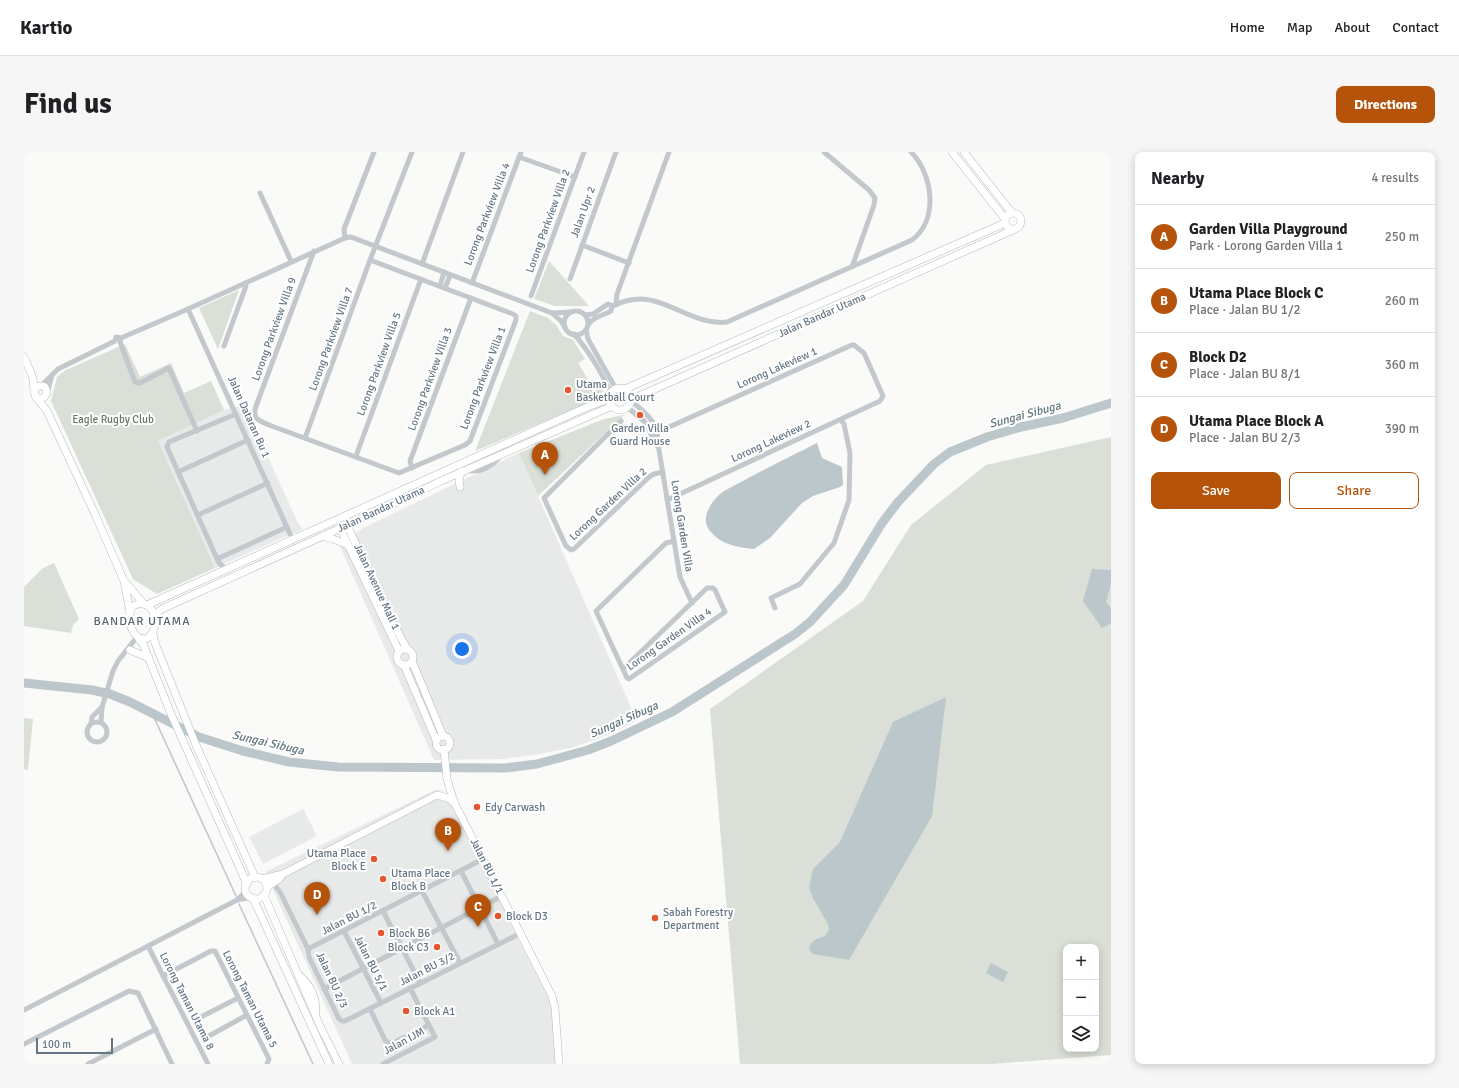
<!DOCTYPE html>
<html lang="en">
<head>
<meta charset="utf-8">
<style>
	body { margin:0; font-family:Signika,sans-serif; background:#f6f6f6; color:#202124 }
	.controls { position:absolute; right:12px; bottom:12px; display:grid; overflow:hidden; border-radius:8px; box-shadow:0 2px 10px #0003 }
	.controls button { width:36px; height:36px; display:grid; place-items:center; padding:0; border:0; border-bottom:1px solid #e0e0e0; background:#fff; color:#202124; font:20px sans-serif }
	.scale { position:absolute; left:12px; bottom:10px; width:77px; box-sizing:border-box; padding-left:4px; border:2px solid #657683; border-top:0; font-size:11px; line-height:14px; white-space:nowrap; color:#657683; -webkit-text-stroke:3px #fff; paint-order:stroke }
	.you { position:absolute; left:438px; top:497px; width:14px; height:14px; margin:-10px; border:3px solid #fff; border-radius:50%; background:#1a73e8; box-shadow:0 0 0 6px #1a73e833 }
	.badge { display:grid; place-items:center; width:26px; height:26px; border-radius:50%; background:#b45309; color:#fff; font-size:13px; font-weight:700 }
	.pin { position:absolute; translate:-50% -33px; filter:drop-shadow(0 1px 2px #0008) }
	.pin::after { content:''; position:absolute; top:21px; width:14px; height:12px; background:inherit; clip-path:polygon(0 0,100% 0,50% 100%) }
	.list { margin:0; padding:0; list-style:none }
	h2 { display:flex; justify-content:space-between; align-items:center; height:52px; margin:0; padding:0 16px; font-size:17px }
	h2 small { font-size:13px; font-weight:400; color:#757577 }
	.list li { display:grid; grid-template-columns:26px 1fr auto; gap:12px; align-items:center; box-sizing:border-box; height:64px; padding:0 16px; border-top:1px solid #e0e0e0 }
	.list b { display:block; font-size:15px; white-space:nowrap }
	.list p { margin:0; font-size:13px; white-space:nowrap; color:#757577 }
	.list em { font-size:13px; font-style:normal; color:#757577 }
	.actions { display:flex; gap:8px; padding:12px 16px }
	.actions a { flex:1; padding:9px 0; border:1px solid #b45309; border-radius:8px; text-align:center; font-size:14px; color:#b45309 }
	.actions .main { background:#b45309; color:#fff }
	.icon { flex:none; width:22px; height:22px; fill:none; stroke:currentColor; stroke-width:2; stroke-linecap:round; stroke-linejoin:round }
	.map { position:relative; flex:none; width:1087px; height:912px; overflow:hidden; border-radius:8px }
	header { display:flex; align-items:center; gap:24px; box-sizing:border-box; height:56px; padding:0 20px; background:#fff; border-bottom:1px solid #e0e0e0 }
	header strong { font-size:19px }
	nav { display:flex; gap:22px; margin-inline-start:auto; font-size:14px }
	.intro { display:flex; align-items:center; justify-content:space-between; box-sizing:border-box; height:96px; padding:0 24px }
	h1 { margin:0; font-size:28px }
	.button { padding:10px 18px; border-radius:8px; background:#b45309; color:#fff; font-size:14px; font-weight:700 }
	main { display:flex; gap:24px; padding:0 24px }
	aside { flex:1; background:#fff; border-radius:8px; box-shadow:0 2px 10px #0003 }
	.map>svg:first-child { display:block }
</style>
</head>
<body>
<header>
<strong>Kartio</strong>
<nav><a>Home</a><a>Map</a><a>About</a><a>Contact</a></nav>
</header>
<div class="intro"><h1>Find us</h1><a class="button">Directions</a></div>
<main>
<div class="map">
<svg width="1087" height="912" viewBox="0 0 1087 912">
	<rect width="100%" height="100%" fill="#fafaf8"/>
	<g fill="#e8e9e9">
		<path d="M220 253 274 371 279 377 191 416 134 289 200 258Z"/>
		<path d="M495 301 613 569 579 585 546 596 510 603 479 607 410 608 315 392 339 376Z"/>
		<path d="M413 637 430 645 493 785 524 845 530 863 534 912H328L241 720Z"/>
		<path d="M279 657 293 684 239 712 225 685Z"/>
	</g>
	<g fill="#dadfd7" fill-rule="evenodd">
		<path d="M525 109 565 154H531L510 147Z"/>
		<path d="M215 138 194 197 175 156Z"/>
		<path d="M506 159 524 166 532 173 539 184 549 188 561 207 554 211 568 234 575 230 579 238 577 242 569 249 451 299Z"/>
		<path d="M101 192 116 225 147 211 160 241 187 229 200 258 134 289 191 416 133 442 109 427 27 249 33 225 42 218Z"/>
		<path d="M600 263 514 344 495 301 580 267Z"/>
		<path d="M1087 285V903L968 912H716L686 557 839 449 887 373 962 313ZM1042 795H1072V897H1042Z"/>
		<path d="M30 411 55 467 49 473 47 481 0 474V435L19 416Z"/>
		<path d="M0 566 9 567 4 618 0 617Z"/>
	</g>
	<g fill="#bbc7cb">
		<path d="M793 291 798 306 818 315 819 333 816 335 789 344 778 351 746 386 730 397C714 396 696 392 686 379 676 367 686 351 696 342 702 337 710 334 717 330 742 316 768 304 793 291Z"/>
		<path d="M1068 417 1087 418V431L1082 450 1087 457V471L1078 476 1059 449Z"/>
		<path d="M922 545 908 664 825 808 789 802 785 797C787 788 792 787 801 784L805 778 804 772 790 748 785 736 789 717 816 690 869 570Z"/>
		<path d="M967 811 984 820 979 830 962 821Z"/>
	</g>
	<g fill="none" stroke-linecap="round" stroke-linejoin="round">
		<g stroke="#bbc7cb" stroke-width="1.5">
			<path d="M128 561 212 744"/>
			<path d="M215 752 289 912"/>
		</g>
		<path stroke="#bbc7cb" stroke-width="9" d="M0 531 68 538 86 542 106 550 175 585 219 599 265 610 314 615 481 616 513 612 564 598 587 589 648 560 771 482 786 470 820 433 858 371 874 350 910 312 926 300 963 285 997 275 1039 266 1087 251"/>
		<g stroke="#b3babf" stroke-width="8">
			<g id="secondary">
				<path d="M928 0 981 67"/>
				<path d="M940 0 988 61"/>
				<circle cx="989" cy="69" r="8"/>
				<path d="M0 205C3 212 7 220 9 227 10 232 9 239 11 243 14 250 21 246 23 241L21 235C16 233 12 234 10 239"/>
				<circle cx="596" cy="247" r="11"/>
				<path d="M601 237 981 71"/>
				<path d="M12 245 23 259 71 362 100 429 106 460"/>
				<path d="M606 248 989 78"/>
				<path d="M436 335 435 327 438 319"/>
				<path d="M323 373 363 460 383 497"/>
				<path d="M316 376 375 499"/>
				<path d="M298 384 309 387 324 393"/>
				<path d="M102 431 120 452"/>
				<path d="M114 452C133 449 137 479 122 487 107 488 101 464 109 454Z"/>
				<path d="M123 453 563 255 585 247"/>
				<path d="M131 467 135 459 140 456 341 365 417 329 588 254"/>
				<path d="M129 482 131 491 172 593 231 725"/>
				<path d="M115 487 119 492 147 562 223 732"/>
				<circle cx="381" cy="505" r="8"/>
				<path d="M106 498 125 506"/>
				<path d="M388 509 419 584"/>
				<path d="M380 513 412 588"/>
				<circle cx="419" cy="591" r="7"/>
				<path d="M420 597 423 627 430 650 528 844 531 856 535 912"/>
				<circle cx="232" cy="736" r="11"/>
				<path d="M238 727 259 722 413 643 424 646 430 650"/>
				<path d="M243 735 256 726 259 722"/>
				<path d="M240 743 296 874 315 912"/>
				<path d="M229 746 305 912"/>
				<path d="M275 823C288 835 292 844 292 861"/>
			</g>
		</g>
		<g stroke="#c3c8cc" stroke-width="5">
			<path d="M800 0 845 38 851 46 850 53 828 115"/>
			<path d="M495 5 551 25"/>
			<path d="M236 41 267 109"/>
			<path d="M321 86 320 77 350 0"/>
			<path d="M558 93 605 111"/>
			<path d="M290 99 232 254C228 267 234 268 245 273L375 321 441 293 446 289 492 168V164L489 162 346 108"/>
			<path d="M398 112 439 0"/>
			<path d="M546 127 592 0"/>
			<path d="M448 131 497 0"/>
			<path d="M416 134 420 120"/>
			<path d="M421 136 426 123"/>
			<path d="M507 144 560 0"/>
			<path d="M592 153 593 142 645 0"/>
			<path d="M164 157 266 382"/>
			<circle cx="552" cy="171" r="12"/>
			<path d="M528 161 537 169 541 175"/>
			<path d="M561 163 569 162 584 152 588 154C597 150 606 147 616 147 644 147 673 174 703 170L888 88C915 68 909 22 887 0"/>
			<path d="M564 173C570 164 578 164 587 159L588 154"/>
			<path d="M562 178 564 187 592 237"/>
			<path d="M550 182C564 198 579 222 587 242"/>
			<path d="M97 186 96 190 111 230 116 231 145 216 173 279"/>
			<path d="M200 194 222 134 221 131"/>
			<path d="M17 234 34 217 91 189 92 185 97 186 164 157 321 86 327 85 528 161 547 160"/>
			<path d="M23 241 28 223"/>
			<path d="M606 248C627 265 634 270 635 298L656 425 668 451"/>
			<path d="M603 255 621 270 634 295"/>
			<path d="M597 269 520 346 542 394 547 398 550 397 625 325 630 322 639 320"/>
			<path d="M627 283 828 193H830L840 201 859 244 856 249 643 348"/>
			<path d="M281 286 346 108 388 0"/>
			<path d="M332 304 397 127"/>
			<path d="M388 316 386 309 447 146"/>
			<path d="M442 318C456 322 469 314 477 303"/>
			<path d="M154 320 224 288"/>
			<path d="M174 363 244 331"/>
			<path d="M193 407 263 375"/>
			<path d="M203 417 196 412 194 409 143 295 145 290 212 262"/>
			<path d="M751 456 747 446 776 432 810 391 825 348 826 301 820 272 817 268"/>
			<path d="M599 517 683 436H689L691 438 701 460 605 527 603 526 572 459 642 391 650 389"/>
			<circle cx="73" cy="580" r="10"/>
			<path d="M77 570 78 555 89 519 94 509 113 485"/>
			<path d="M67 571 68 565 78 555"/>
			<path d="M437 719 474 792"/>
			<path d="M249 731 256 740 284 797 285 805 315 867 318 869H321L497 781"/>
			<path d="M398 739 436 811"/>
			<path d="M213 748 222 739"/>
			<path d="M359 759 396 831"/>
			<path d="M320 779 357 851"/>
			<path d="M124 794 184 912"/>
			<path d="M284 797 459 707"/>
			<path d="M139 824 187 799H191L245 907 243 912"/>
			<path d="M300 837 478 744"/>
			<path d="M346 857 361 888 365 891H369L405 873"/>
			<path d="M0 858 213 748 227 745"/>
			<path d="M173 867 214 846"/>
			<path d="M183 885 223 863"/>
			<path d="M0 892 105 839 114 841 148 912"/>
			<path d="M64 912 132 877"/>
			<path d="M359 912 411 885 386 836"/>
		</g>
		<use href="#secondary" stroke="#fff" stroke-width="7"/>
	</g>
	<g fill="#e4572e" stroke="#fff" stroke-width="1.5">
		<circle cx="544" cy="238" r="4"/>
		<circle cx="616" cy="263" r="4"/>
		<circle cx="453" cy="655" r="4"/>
		<circle cx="350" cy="707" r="4"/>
		<circle cx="359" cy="727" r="4"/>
		<circle cx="474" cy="764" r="4"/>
		<circle cx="631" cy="766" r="4"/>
		<circle cx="357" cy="781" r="4"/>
		<circle cx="413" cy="795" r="4"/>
		<circle cx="382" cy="859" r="4"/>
	</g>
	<g text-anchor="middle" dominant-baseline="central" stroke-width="4" stroke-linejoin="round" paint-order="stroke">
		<g font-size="11" fill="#657683" stroke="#fff">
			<text transform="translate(559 60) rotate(-70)">Jalan Upr 2</text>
			<text transform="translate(463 62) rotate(-69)">Lorong Parkview Villa 4</text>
			<text transform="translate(524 69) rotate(-70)">Lorong Parkview Villa 2</text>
			<text transform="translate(798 163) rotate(-24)">Jalan Bandar Utama</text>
			<text transform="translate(250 177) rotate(-70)">Lorong Parkview Villa 9</text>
			<text transform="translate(307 187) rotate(-70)">Lorong Parkview Villa 7</text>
			<text transform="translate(355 212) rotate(-70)">Lorong Parkview Villa 5</text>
			<text transform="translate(753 216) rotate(-24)">Lorong Lakeview 1</text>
			<text transform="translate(459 226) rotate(-69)">Lorong Parkview Villa 1</text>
			<text transform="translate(406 227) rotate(-70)">Lorong Parkview Villa 3</text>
			<text transform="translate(225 265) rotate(66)">Jalan Dataran Bu 1</text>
			<text transform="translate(747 289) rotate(-25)">Lorong Lakeview 2</text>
			<text transform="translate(584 352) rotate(-43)">Lorong Garden Villa 2</text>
			<text transform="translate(357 357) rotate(-25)">Jalan Bandar Utama</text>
			<text transform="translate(658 374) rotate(81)">Lorong Garden Villa</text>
			<text transform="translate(353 435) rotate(65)">Jalan Avenue Mall 1</text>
			<text transform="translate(645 487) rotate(-35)">Lorong Garden Villa 4</text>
			<text transform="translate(463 714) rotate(63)">Jalan BU 1/1</text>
			<text transform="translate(325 766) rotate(-27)">Jalan BU 1/2</text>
			<text transform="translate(347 811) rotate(63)">Jalan BU 5/1</text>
			<text transform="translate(403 817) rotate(-27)">Jalan BU 3/2</text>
			<text transform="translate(308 828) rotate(65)">Jalan BU 2/3</text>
			<text transform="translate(226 847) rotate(63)">Lorong Taman Utama 5</text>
			<text transform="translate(163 849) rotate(63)">Lorong Taman Utama 8</text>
			<text transform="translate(380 889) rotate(-28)">Jalan IJM</text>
		</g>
		<g font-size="11" fill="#657683" stroke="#fff" text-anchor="start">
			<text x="552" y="232">Utama<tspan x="552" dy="13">Basketball Court</tspan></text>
			<text x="616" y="276" text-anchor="middle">Garden Villa<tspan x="616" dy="13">Guard House</tspan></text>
			<text x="461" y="655">Edy Carwash</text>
			<text x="342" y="701" text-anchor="end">Utama Place<tspan x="342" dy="13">Block E</tspan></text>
			<text x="367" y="721">Utama Place<tspan x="367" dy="13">Block B</tspan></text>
			<text x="639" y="760">Sabah Forestry<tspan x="639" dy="13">Department</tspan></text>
			<text x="482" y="764">Block D3</text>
			<text x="365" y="781">Block B6</text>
			<text x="405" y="795" text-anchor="end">Block C3</text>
			<text x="390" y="859">Block A1</text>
		</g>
		<g font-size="11" fill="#687a64" stroke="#fff">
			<text x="89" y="267">Eagle Rugby Club</text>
		</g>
		<g font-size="12" font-style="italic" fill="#60757c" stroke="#fff">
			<text transform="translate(1001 263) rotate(-15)">Sungai Sibuga</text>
			<text transform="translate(600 568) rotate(-24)">Sungai Sibuga</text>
			<text transform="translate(244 591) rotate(13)">Sungai Sibuga</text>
		</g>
		<g font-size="12" letter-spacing="1" fill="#57646e" stroke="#fff">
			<text x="118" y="469">BANDAR UTAMA</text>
		</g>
	</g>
</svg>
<div class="controls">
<button>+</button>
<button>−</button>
<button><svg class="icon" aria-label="layers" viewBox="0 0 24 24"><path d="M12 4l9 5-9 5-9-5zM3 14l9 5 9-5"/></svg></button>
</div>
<div class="scale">100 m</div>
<div class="you"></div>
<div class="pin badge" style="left:521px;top:323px">A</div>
<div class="pin badge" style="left:424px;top:699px">B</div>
<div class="pin badge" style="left:454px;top:775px">C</div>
<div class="pin badge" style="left:293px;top:763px">D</div>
</div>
<aside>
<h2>Nearby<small>4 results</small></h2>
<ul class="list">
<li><span class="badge">A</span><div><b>Garden Villa Playground</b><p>Park · Lorong Garden Villa 1</p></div><em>250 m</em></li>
<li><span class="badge">B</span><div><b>Utama Place Block C</b><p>Place · Jalan BU 1/2</p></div><em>260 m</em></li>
<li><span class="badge">C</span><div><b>Block D2</b><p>Place · Jalan BU 8/1</p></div><em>360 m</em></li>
<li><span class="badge">D</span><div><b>Utama Place Block A</b><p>Place · Jalan BU 2/3</p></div><em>390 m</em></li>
</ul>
<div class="actions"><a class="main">Save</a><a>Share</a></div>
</aside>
</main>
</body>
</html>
